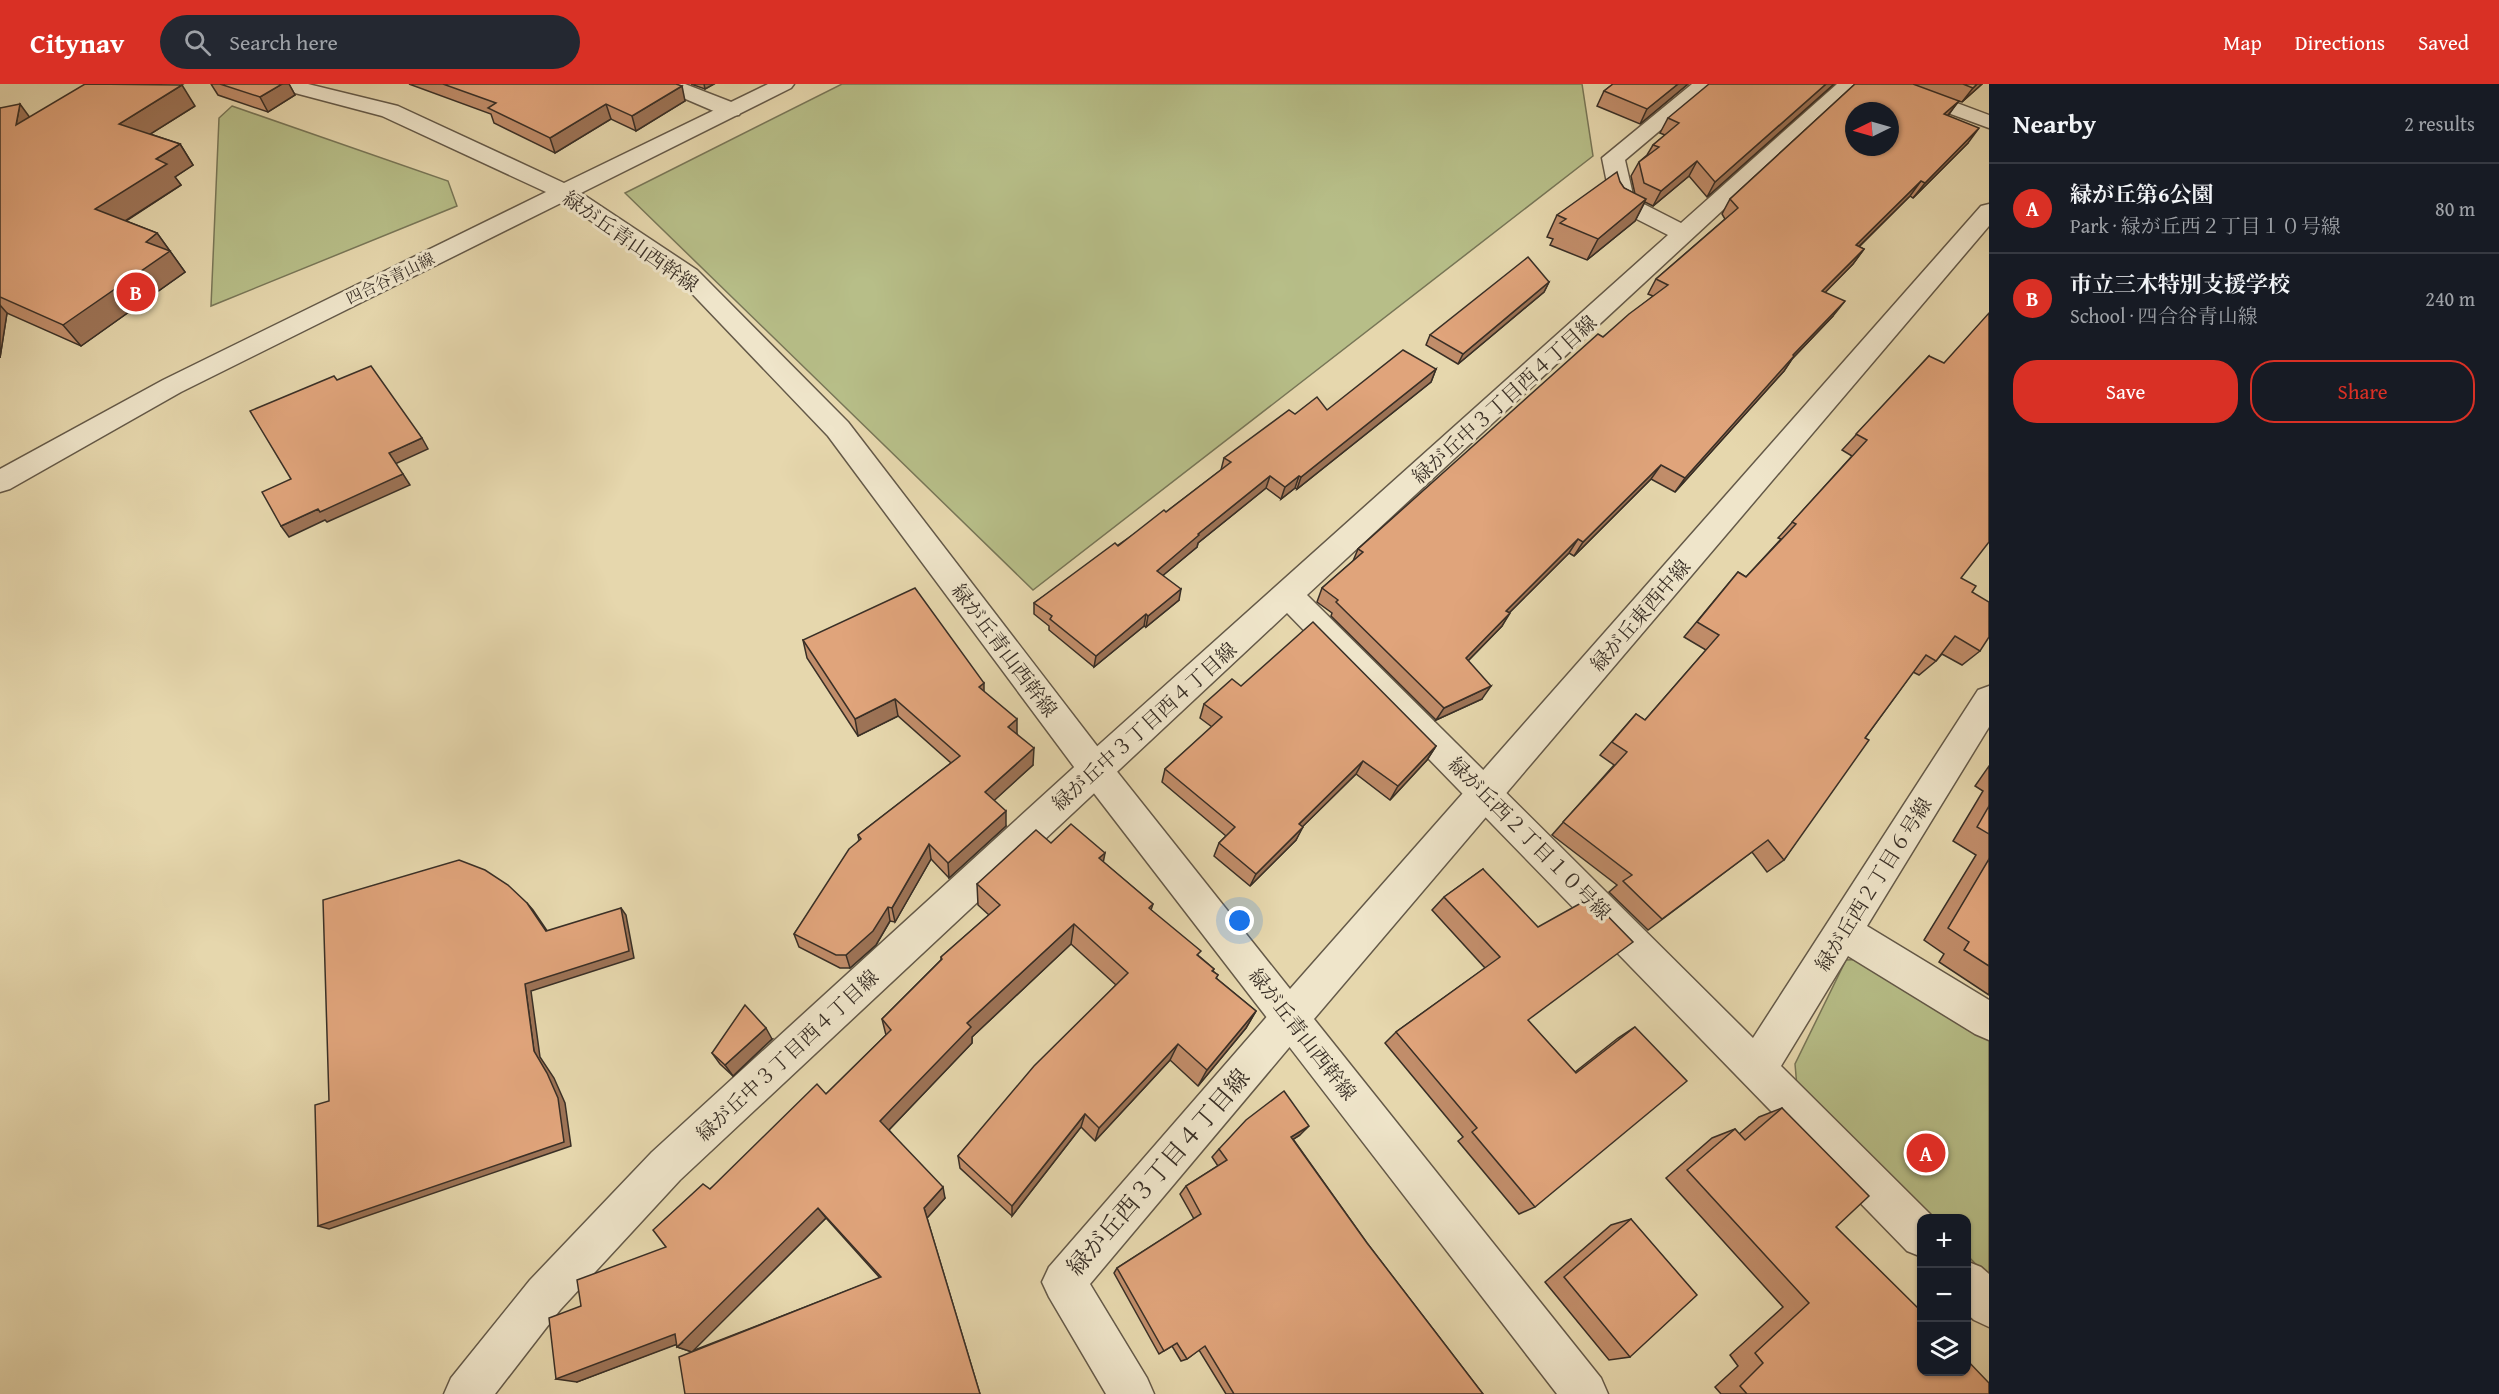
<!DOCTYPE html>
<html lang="en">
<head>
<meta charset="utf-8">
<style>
	body { margin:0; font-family:"Gentium Book Plus","Noto Serif JP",serif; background:#242831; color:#f1f3f6 }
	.controls { position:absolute; right:18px; bottom:18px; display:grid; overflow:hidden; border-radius:12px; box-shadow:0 2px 4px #0004 }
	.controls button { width:54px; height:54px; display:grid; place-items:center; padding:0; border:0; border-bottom:2px solid #363941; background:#171b24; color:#f1f3f6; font:30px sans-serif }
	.compass { position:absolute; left:1845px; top:18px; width:54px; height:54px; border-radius:50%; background:#171b24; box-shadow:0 2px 4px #0004; rotate:265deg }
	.you { position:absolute; left:1240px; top:837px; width:21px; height:21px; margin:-15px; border:4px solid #fff; border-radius:50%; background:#1a73e8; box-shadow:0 0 0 9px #1a73e833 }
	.badge { display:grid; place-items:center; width:39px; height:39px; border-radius:50%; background:#d93025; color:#fff; font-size:20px; font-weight:700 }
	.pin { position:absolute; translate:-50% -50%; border:3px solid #fff; box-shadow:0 2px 6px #0006 }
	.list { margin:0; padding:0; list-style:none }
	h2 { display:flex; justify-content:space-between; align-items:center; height:78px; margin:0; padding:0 24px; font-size:26px }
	h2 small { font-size:20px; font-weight:400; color:#9ea1a6 }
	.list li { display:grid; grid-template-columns:39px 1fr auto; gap:18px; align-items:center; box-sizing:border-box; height:90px; padding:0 24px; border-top:2px solid #363941 }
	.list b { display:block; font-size:22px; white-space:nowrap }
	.list p { margin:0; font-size:20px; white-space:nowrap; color:#9ea1a6 }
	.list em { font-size:20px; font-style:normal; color:#9ea1a6 }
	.actions { display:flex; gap:12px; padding:18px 24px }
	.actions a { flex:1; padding:14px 0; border:2px solid #d93025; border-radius:24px; text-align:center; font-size:21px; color:#d93025 }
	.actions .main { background:#d93025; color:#fff }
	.icon { flex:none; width:33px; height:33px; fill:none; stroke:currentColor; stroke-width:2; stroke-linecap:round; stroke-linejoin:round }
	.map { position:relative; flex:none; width:1989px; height:1310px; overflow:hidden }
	header { display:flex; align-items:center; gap:36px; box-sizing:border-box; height:84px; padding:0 30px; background:#d93025; color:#fff }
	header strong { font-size:28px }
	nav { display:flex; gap:33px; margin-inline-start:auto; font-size:21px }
	.search { width:420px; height:54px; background:#242831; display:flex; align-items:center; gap:15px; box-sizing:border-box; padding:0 21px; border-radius:33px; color:#9ea1a6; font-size:22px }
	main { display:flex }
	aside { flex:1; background:#171b24 }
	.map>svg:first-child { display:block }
</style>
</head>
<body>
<header>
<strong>Citynav</strong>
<div class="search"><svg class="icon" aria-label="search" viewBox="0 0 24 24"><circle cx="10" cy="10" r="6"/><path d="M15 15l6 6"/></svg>Search here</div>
<nav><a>Map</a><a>Directions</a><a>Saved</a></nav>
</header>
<main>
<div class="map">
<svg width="1989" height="1310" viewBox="0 0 1989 1310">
	<rect width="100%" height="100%" fill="#e6d7ad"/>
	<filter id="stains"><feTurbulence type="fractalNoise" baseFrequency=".00333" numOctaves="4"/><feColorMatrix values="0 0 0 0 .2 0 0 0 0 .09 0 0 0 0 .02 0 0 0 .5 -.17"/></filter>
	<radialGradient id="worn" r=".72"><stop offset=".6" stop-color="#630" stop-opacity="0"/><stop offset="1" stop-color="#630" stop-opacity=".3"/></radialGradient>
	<g fill="#b7be88" stroke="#787657" stroke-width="1.5">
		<path d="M842 0H1582L1593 72 1033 506 625 109Z"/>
		<path d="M232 22 448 97 457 122 211 222 219 34Z"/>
		<path d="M1869 875 1989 949V1194L1967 1171 1966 1134H1929L1797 1003 1795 980 1846 876Z"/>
	</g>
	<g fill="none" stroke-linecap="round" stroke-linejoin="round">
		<g stroke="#645948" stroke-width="3">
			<g id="minor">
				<path d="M657 0H685L739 21 742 26 739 31 731 32 723 31 660 4Z"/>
				<path d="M1692 0H1715L1625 76 1634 115 1681 139 1837 0H1859L1307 511 1753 954 1978 606 1989 602V643L1867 842 1989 916V956L1975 950 1848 872 1781 982 1934 1134H1922V1173L1907 1167 1287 529 680 1096 560 1226 495 1310H444L451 1294 530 1196 652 1068 1083 675 1668 151 1615 124 1611 119 1602 74Z"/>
				<path d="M1290 915 1303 921 1309 934 1303 947 1090 1200 1147 1294 1154 1310H1106L1049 1213 1042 1198 1049 1183 1277 921Z"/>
				<path d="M1966 1177 1981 1183 1989 1190V1243L1974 1236 1966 1229Z"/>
			</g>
		</g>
		<g stroke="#645948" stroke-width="3">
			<g id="tertiary">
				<path d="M273 0H308L398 22 564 99 768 0H794L791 4 581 109 697 186 848 338 1107 675 1290 905 1981 122 1989 120V142L1314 935 1601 1294 1608 1310H1557L1083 695 828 352 679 196 563 118 181 308 10 405 0 408V385L163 296 546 108 382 32 276 4Z"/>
				<path d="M1877 0H1906L1989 31V44L1880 4Z"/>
			</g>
		</g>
		<use href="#minor" fill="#efe5ca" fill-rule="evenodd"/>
		<use href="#tertiary" fill="#efe5ca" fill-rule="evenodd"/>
	</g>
	<g fill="#c18d6a" stroke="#392f26" stroke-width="1.5" fill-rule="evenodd">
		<path d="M211 0H289L295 11 268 28 218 11Z"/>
		<path d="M409 0H676L685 17 636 47 611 35 555 69 494 39 491 30Z"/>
		<path d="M691 0H714L705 5Z"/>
		<path d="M1613 0H1688L1640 40 1597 22 1604 7Z"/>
		<path d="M1834 0 1707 113 1689 92 1653 122 1645 118 1635 137 1587 176 1550 161 1553 155 1547 153 1557 131 1620 98 1624 104 1635 110 1631 92 1639 78 1647 71 1653 61 1665 51 1660 49 1668 34Z"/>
		<path d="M1855 0H1982L1962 18 1958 17 1948 32 1968 59 1913 114 1910 112 1859 163 1864 165 1853 180 1825 208 1833 232 1792 275 1784 287 1675 408 1651 395 1574 472 1569 469 1509 529 1502 542 1468 577 1482 615 1436 636 1331 532 1332 529 1317 518 1322 504 1353 477 1358 465 1603 253 1653 212 1648 210 1656 195 1725 135 1722 130 1730 115Z"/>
		<path d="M195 22 150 50 180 60 193 81 175 93 181 101 126 137 157 149 185 188 81 262 7 229 0 274V24L30 33Z"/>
		<path d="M1549 198 1544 208 1458 280 1426 261 1430 251Z"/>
		<path d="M1929 272 1961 494 1972 508 1980 567 1962 581 1942 570 1936 577 1919 591 1913 588 1865 654 1784 776 1767 788 1752 768 1648 846 1609 808 1617 801 1552 751 1614 681 1600 671 1636 630 1645 636 1706 566 1684 553 1738 488 1746 493 1781 455 1778 454 1852 372 1842 366Z"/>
		<path d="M1436 285 1431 298 1297 405 1295 404 1281 415 1266 404 1198 459 1197 463 1163 491 1179 516 1146 543 1144 542 1094 583 1049 546V542L1034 530V519L1166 428 1221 386 1224 374 1295 330 1327 326Z"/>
		<path d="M803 556 984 608 1017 650 1033 681 994 716 1006 742 949 794 931 775 895 838 890 837 876 861 850 884H840L799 863 794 850 859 756 858 751 951 679 898 632 858 652 807 574Z"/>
		<path d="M1241 602 1436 662 1427 676 1390 716 1356 690 1302 743 1296 756 1250 802 1214 772 1219 759 1226 752 1162 698 1165 685 1212 643 1200 634 1204 620Z"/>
		<path d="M1989 682V911L1939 878 1944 870 1924 856 1976 771 1953 757 1983 707 1975 702Z"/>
		<path d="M1051 759 1103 778 1153 820 1151 826 1199 872 1214 885 1213 887 1218 891 1216 894 1256 927 1246 944 1198 1002 1170 976 1095 1057 1081 1043 1012 1132 960 1084 958 1072 1116 901 1071 860 972 953V959L889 1046 945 1114 927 1134 980 1310 692 1268 677 1263 676 1260 577 1298 581 1222 666 1163 710 1105 826 1010 886 951 882 935 941 876V873L989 831 978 821 977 800ZM826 1134 880 1194 692 1267Z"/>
		<path d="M1483 785 1528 937 1575 988 1618 954 1635 943 1535 1123 1519 1130 1458 1057 1463 1053 1385 959 1396 948 1485 884 1432 826 1444 813Z"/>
		<path d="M772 955 733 992 720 980 712 969Z"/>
		<path d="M1782 1024 1836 1143 1989 1310H1721L1715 1303 1738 1282 1730 1271 1783 1223 1666 1094 1712 1054 1735 1045 1739 1050 1759 1033Z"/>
		<path d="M1300 1051 1293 1055 1367 1159 1483 1310H1226L1199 1266 1187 1275 1181 1277 1172 1262 1159 1270 1114 1189 1117 1184 1194 1135 1180 1110 1186 1102 1218 1082 1212 1073 1219 1065Z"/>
		<path d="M1631 1135 1630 1273 1609 1276 1545 1198 1611 1141Z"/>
	</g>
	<g fill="#9d7356" stroke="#392f26" stroke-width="1.5">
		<path d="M282 0H289L295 11 268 28 260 13Z"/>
		<path d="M704 0H714L705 5Z"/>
		<path d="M1678 0H1688L1640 40 1647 25Z"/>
		<path d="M1826 0H1834L1707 113 1715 98Z"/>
		<path d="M1977 0H1982L1962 18 1973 4Z"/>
		<path d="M182 1 195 22 133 61 119 40Z"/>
		<path d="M682 2 685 17 636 47 632 32Z"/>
		<path d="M1959 17 1948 31 1933 45 1944 30Z"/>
		<path d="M20 20 36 42 16 41Z"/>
		<path d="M606 20 611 35 555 69 550 54Z"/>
		<path d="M1979 44 1968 59 1913 114 1925 99Z"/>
		<path d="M180 60 193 81 175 93 181 101 111 146 95 125 156 75Z"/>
		<path d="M1697 77 1689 92 1653 122 1661 107Z"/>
		<path d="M1921 97 1910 112 1845 176 1856 161Z"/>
		<path d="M1646 115 1635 137 1587 176 1598 155Z"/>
		<path d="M157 149 185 188 81 262 63 241 146 158Z"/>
		<path d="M1864 165 1853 180 1812 222 1822 207Z"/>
		<path d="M1549 198 1544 208 1458 280 1463 270Z"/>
		<path d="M1845 217 1833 232 1792 275 1784 287 1675 408 1685 394 1793 271Z"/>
		<path d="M0 221 7 229 0 274Z"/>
		<path d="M1436 285 1431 298 1297 405 1301 393Z"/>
		<path d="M422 354 428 365 395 380 389 369Z"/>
		<path d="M1661 381 1651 395 1574 472 1583 458Z"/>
		<path d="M403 390 410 401 327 438 325 436 289 453 281 442 318 425Z"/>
		<path d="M1270 392 1266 404 1198 459 1197 463 1155 498 1157 487 1198 450Z"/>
		<path d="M1299 392 1295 404 1281 415 1285 403Z"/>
		<path d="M1578 455 1569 469 1498 540 1506 527Z"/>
		<path d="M1181 505 1179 516 1146 543 1148 532Z"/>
		<path d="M1510 529 1502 542 1458 587 1466 574Z"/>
		<path d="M1146 530 1144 542 1094 583 1096 572Z"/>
		<path d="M984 599V616L979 603Z"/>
		<path d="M1491 602 1482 615 1436 636 1444 624Z"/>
		<path d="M895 615 898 632 858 652 855 635Z"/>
		<path d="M1017 635V652L1008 643Z"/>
		<path d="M1436 662 1427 676 1390 716 1398 702Z"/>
		<path d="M1034 664 1033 681 986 724 985 708Z"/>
		<path d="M1363 677 1356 690 1292 753 1299 740Z"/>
		<path d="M1006 727V742L949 794 948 779Z"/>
		<path d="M1303 743 1296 756 1250 802 1256 790Z"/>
		<path d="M929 760 931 775 895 838 892 824Z"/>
		<path d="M1105 769 1101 790 1099 774Z"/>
		<path d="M527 819 533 826 552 854 546 847Z"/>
		<path d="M888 823 890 837 876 861 850 884 846 871Z"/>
		<path d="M621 824 626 831 634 874 531 907 540 973 554 994 565 1019 571 1062 329 1145 318 1142 534 967 525 900Z"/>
		<path d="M1074 840 1071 860 972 953V959L885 1050 880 1037 967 939Z"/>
		<path d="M1256 927 1246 944 1198 1002 1207 986Z"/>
		<path d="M766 944 772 955 733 992 725 981Z"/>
		<path d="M1178 960 1170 976 1095 1057 1099 1044Z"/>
		<path d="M1085 1030 1081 1043 1012 1132V1122Z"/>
		<path d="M1309 1042 1300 1051 1283 1062 1291 1053Z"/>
		<path d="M943 1103 945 1114 927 1134 924 1124Z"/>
		<path d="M818 1124 826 1134 692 1268 677 1263 683 1258 577 1298 556 1295Z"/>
	</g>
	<g fill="#e0a47b" stroke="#392f26" stroke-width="1.5" fill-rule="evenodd">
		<path d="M85 0 182 1 119 40 180 60 156 75 167 80 95 125 157 149 146 158 170 167 63 241 0 213V24L20 20 16 41Z"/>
		<path d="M220 0H282L260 13Z"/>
		<path d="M443 0H676L682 2 632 32 606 20 550 54 488 24 496 19Z"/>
		<path d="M1613 0H1678L1647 25 1604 7Z"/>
		<path d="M1709 0H1826L1715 98 1697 77 1661 107 1644 99 1639 78 1659 63 1653 61 1679 39 1668 34Z"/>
		<path d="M1855 0H1913L1959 17 1944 30 1979 44 1925 99 1921 97 1856 161 1864 165 1822 207 1845 217 1793 271 1794 272 1685 394 1661 381 1583 458 1578 455 1506 527 1510 529 1466 574 1491 602 1444 624 1336 518 1338 516 1322 504 1363 468 1358 465 1598 250 1603 253 1629 230 1668 201 1656 195 1738 124 1730 115ZM1854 27H1890V63H1854Z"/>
		<path d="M1963 0H1977L1973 4Z"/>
		<path d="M1617 88 1620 98 1624 104 1646 115 1598 155 1560 139 1566 135 1557 131Z"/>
		<path d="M1528 173 1549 198 1463 270 1430 251Z"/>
		<path d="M1989 229V458L1961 494 1976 502 1972 508 1989 518V553L1980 567 1955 552 1936 577 1926 571 1865 654 1869 656 1784 776 1768 756 1662 835 1623 797 1632 791 1563 738 1627 668 1612 658 1636 630 1645 636 1719 551 1697 538 1738 488 1746 493 1796 440 1792 438 1867 356 1856 350 1929 272 1944 279Z"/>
		<path d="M1403 266 1436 285 1301 393 1299 392 1285 403 1270 392 1198 450 1199 451 1157 487 1181 505 1148 532 1146 530 1096 572 1050 535 1052 532 1034 519 1115 459 1118 462 1164 426 1166 428 1231 378 1224 374 1289 326 1295 330 1317 313 1327 326Z"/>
		<path d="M371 282 422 354 389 369 403 390 320 428 318 425 281 442 262 408 291 395 250 327 334 292 337 296Z"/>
		<path d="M915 504 984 599 979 603 1017 635 1008 643 1034 664 985 708 1006 727 948 779 929 760 892 824 888 823 873 847 846 871H836L794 850 849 765 861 755 858 751 960 672 895 615 855 635 803 556Z"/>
		<path d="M1313 538 1436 662 1398 702 1363 677 1299 740 1303 743 1256 790 1219 759 1235 743 1165 685 1222 633 1204 620 1232 595 1241 602Z"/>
		<path d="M1989 722V750L1977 743Z"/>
		<path d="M1071 740 1105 769 1099 774 1153 820 1149 824 1201 867 1197 871 1214 885 1212 887 1218 891 1216 894 1256 927 1207 986 1178 960 1099 1044 1085 1030 1012 1122 958 1072 1034 982 1128 889 1074 840 967 939 971 943 880 1037 943 1103 924 1124 980 1310H685L679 1273 881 1193 818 1124 677 1263 675 1250 556 1295 549 1234 581 1222 577 1196 666 1163 653 1146 703 1100 710 1105 817 1000 826 1010 891 946 882 935 942 875 941 873 1000 821 977 800 1036 746 1051 759Z"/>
		<path d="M1989 775V882L1964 866 1969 858 1948 844Z"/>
		<path d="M459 776 485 786 508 801 527 819 546 847 621 824 629 867 525 900 534 967 547 989 558 1014 564 1058 318 1142 315 1021 329 1017 323 816Z"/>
		<path d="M1483 785 1538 843 1590 814 1633 858 1528 936 1576 989 1635 943 1687 997 1535 1123 1472 1048 1477 1044 1396 948 1500 873 1444 813Z"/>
		<path d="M745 921 766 944 725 981 712 969Z"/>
		<path d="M1284 1007 1309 1042 1291 1053 1367 1159 1483 1310H1234L1205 1262 1187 1275 1177 1259 1164 1267 1117 1184 1201 1130 1186 1102 1227 1076 1219 1065 1246 1036Z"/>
		<path d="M1782 1024 1869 1112 1836 1143 1922 1228V1287H1966V1275L1989 1299V1310H1747L1740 1302 1763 1279 1755 1269 1809 1219 1687 1086 1735 1045 1745 1056Z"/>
		<path d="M1631 1135 1697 1211 1630 1273 1564 1193Z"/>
	</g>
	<g text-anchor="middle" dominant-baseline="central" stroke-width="6" stroke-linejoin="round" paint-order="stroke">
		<g font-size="16" fill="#392f26" stroke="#efe5ca">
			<text transform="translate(390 194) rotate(-26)">四合谷青山線</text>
		</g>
		<g font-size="20" fill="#392f26" stroke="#efe5ca">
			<text transform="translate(631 157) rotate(35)">緑が丘青山西幹線</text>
			<text transform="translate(1504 315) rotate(-42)">緑が丘中３丁目西４丁目線</text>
			<text transform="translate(1640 531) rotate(-49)">緑が丘東西中線</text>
			<text transform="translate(1005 566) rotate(53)">緑が丘青山西幹線</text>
			<text transform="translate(1144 642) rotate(-42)">緑が丘中３丁目西４丁目線</text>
			<text transform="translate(1530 754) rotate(45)">緑が丘西２丁目１０号線</text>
			<text transform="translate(1873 800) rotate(-58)">緑が丘西２丁目６号線</text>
			<text transform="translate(1303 950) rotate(52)">緑が丘青山西幹線</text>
			<text transform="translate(787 971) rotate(-43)">緑が丘中３丁目西４丁目線</text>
		</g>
		<g font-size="24" fill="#392f26" stroke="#efe5ca">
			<text transform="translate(1158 1088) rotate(-49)">緑が丘西３丁目４丁目線</text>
		</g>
	</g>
	<rect width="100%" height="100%" filter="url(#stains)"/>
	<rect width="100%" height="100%" fill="url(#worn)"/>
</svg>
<div class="controls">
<button>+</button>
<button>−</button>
<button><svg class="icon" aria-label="layers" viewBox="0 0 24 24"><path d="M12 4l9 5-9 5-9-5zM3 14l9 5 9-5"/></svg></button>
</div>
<svg class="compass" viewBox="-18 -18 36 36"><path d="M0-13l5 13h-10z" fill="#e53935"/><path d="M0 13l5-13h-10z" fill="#9ea1a6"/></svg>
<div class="you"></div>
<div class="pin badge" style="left:1926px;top:1069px">A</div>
<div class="pin badge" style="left:136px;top:208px">B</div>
</div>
<aside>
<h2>Nearby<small>2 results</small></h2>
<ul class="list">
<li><span class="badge">A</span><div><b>緑が丘第6公園</b><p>Park · 緑が丘西２丁目１０号線</p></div><em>80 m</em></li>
<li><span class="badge">B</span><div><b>市立三木特別支援学校</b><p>School · 四合谷青山線</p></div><em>240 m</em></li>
</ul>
<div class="actions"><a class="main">Save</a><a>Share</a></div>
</aside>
</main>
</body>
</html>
